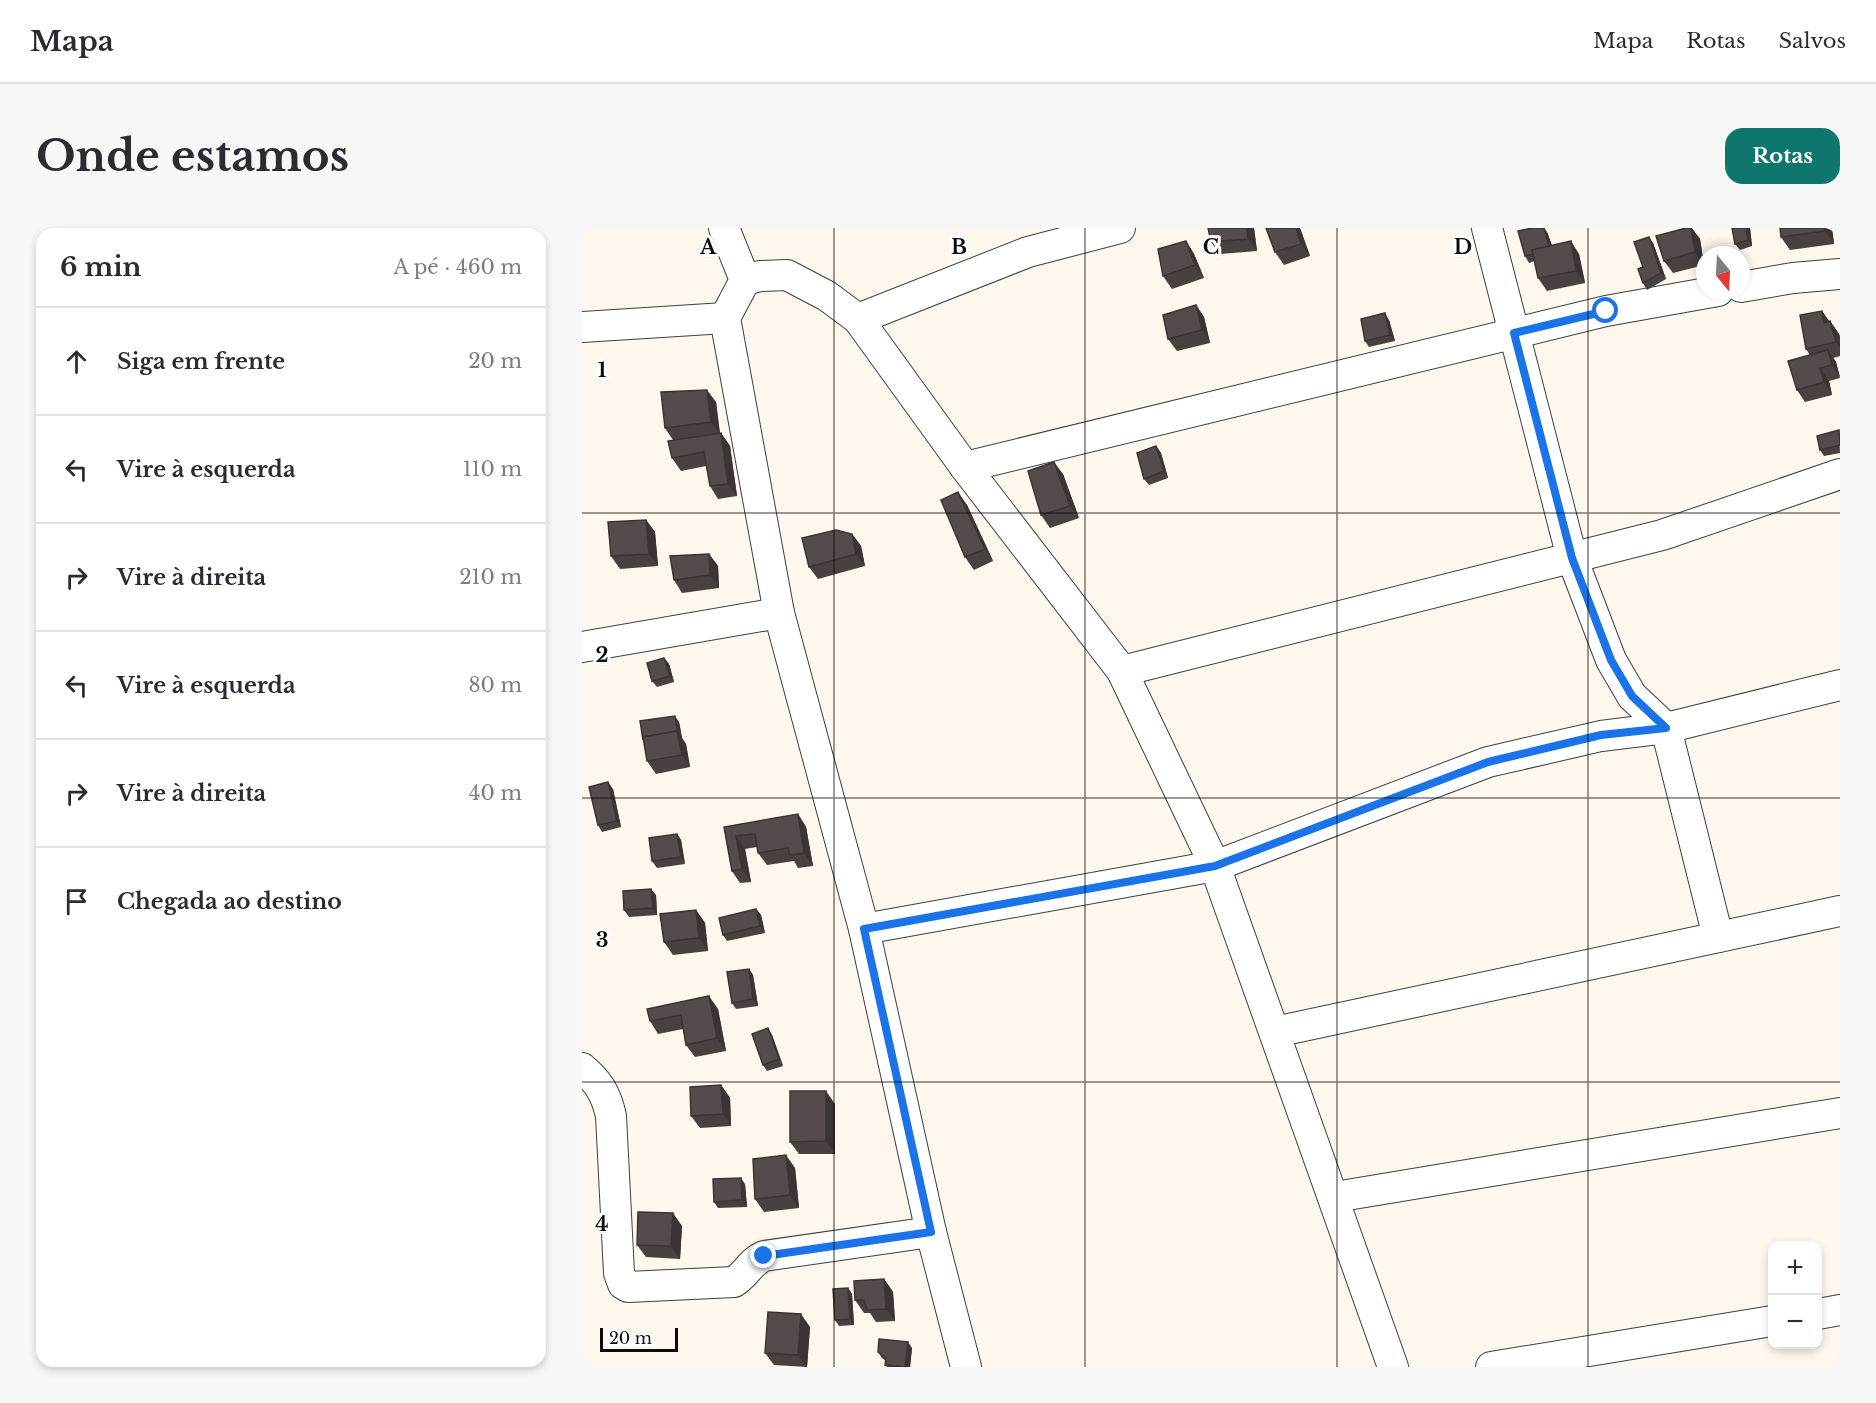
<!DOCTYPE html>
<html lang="pt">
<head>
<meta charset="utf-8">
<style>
	body { margin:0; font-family:"Libre Baskerville",serif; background:#f7f7f7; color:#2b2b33 }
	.controls { position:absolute; right:18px; bottom:18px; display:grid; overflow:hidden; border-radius:12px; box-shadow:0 3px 9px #0003 }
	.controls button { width:54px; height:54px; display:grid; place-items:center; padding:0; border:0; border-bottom:2px solid #e1e1e2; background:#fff; color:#2b2b33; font:30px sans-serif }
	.compass { position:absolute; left:1114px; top:18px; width:54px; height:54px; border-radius:50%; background:#fff; box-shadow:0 3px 9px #0003; rotate:162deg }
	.scale { position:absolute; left:18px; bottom:15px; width:78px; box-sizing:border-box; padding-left:6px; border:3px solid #0c0c0c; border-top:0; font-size:16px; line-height:21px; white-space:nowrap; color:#0c0c0c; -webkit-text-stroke:4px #fff; paint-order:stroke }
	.stop { position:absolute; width:18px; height:18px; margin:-14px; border:4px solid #1a73e8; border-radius:50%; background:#fff }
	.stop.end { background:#1a73e8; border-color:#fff; box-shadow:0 2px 6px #0008 }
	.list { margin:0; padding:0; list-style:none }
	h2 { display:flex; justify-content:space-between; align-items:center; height:78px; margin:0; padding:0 24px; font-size:26px }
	h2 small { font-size:20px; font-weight:400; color:#7c7c81 }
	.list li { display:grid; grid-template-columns:39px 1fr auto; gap:18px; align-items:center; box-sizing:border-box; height:108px; padding:0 24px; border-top:2px solid #e1e1e2 }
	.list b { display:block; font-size:22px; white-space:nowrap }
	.list em { font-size:20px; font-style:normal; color:#7c7c81 }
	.icon { flex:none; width:33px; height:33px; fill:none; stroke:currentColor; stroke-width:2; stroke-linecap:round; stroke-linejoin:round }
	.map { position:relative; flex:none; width:1258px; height:1139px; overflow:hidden; border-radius:18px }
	header { display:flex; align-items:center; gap:36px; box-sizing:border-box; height:84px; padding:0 30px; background:#fff; border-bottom:2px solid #e1e1e2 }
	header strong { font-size:28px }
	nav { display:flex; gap:33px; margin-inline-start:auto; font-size:21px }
	.intro { display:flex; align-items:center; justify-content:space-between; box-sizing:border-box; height:144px; padding:0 36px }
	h1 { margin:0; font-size:42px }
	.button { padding:15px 27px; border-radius:18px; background:#0f766e; color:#fff; font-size:21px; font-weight:700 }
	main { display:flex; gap:36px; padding:0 36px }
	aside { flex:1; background:#fff; border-radius:18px; box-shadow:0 3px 9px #0003 }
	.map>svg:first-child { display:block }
</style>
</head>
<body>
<header>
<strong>Mapa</strong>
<nav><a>Mapa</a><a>Rotas</a><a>Salvos</a></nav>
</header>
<div class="intro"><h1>Onde estamos</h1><a class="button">Rotas</a></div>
<main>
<aside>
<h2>6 min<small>A pé · 460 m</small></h2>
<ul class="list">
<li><svg class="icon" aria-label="ahead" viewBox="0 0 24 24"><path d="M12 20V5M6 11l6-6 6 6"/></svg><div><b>Siga em frente</b></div><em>20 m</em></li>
<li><svg class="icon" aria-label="left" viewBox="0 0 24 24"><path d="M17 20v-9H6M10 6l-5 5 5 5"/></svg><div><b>Vire à esquerda</b></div><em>110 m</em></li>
<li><svg class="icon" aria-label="right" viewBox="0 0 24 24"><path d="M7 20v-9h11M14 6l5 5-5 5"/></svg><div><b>Vire à direita</b></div><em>210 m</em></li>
<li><svg class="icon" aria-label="left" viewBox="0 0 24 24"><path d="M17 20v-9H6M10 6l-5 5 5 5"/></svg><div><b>Vire à esquerda</b></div><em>80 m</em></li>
<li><svg class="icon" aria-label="right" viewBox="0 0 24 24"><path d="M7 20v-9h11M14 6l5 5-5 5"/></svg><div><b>Vire à direita</b></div><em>40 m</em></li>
<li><svg class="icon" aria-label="arrive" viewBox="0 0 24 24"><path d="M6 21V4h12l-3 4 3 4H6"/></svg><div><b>Chegada ao destino</b></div></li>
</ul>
</aside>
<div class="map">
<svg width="1258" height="1139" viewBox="0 0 1258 1139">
	<rect width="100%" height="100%" fill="#fdf7ed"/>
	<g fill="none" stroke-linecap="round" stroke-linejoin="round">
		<g stroke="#3f3f3f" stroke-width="32">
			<g id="minor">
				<path d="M142 0 163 52 143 90 197 385 282 701 349 1004 384 1139"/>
				<path d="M905 0 990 330 1029 432 1050 468 1084 500 1136 709"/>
				<path d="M163 52 178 48 205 47 245 68 276 91 383 239 540 443 633 638 811 1139"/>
				<path d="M1159 59 1211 50 1258 46"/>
				<path d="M276 91 446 24 538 0"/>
				<path d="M0 99 143 90"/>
				<path d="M383 239 1024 83 1136 63"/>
				<path d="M0 419 197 385"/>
				<path d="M540 443 1080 307 1258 246"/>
				<path d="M282 701 633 638 906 534 1019 508 1084 500 1258 457"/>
				<path d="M693 804 1258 683"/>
				<path d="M0 840C17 854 24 866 29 888L37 1045 41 1056 46 1059 152 1054C165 1046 168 1034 182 1028L349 1004"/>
				<path d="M753 969 1258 885"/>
				<path d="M1236 1086 1258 1082"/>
				<path d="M909 1139 1190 1093"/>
			</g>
		</g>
		<use href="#minor" stroke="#fff" stroke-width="30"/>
	</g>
	<g fill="#474140">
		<path d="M672 0 675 23 638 26 629 14Z"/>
		<path d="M684 0H718L728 28 702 37 693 24Z"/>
		<path d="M1104 0H1110L1118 11 1122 37 1091 45 1082 33Z"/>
		<path d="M1168 0 1170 18 1158 22 1153 16Z"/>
		<path d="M1198 0H1250L1252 16 1208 22 1199 9Z"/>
		<path d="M965 4 970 17 997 26 1003 55 965 63 956 50 952 33 947 35 943 28Z"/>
		<path d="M1067 9 1071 15 1084 51 1065 62 1061 55V39Z"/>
		<path d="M604 13 612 26 622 50 590 61 581 48Z"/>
		<path d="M614 77 622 89 628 115 595 123 586 111Z"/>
		<path d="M1240 83 1247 93H1248L1257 106 1258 108V128L1251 130 1254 134 1258 150 1247 153 1250 167 1223 174 1215 162 1228 127 1224 121Z"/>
		<path d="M807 92 813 113 787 119 783 113Z"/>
		<path d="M134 174 138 205H139L148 218 155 268 136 271 128 258 124 238 99 243 90 230 91 212 83 200Z"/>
		<path d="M1257 202 1258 225 1242 228 1238 222Z"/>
		<path d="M574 218 579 225 586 250 567 257 562 251Z"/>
		<path d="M481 246 497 290 468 300 459 287Z"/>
		<path d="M385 277 411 333 392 342 383 329Z"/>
		<path d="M64 292 73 304 76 338 38 341 29 328Z"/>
		<path d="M270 306 279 318 283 338 236 351 227 339Z"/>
		<path d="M127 326 136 338 137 360 100 365 92 352Z"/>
		<path d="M82 430 87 436 92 454 75 459 70 453Z"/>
		<path d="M97 494 100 510 104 516 108 539 74 546 65 533Z"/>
		<path d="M31 561 39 599 20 604 16 597Z"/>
		<path d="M216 586 224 599 231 638 216 640 212 633 185 637 176 625 175 619 163 621 169 654 158 655 150 643 142 599Z"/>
		<path d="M95 606 99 612 103 636 75 640 70 633Z"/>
		<path d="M74 667 75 687 47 689 42 682Z"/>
		<path d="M174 681 179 687 183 705 145 713 141 707Z"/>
		<path d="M114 682 123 695 126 723 91 727 82 714Z"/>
		<path d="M167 741 171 747 176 778 154 781 150 775Z"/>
		<path d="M65 781H136L144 823 113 829 104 817 101 801 76 806 68 793Z"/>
		<path d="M186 800 190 807 201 838 185 843 181 837Z"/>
		<path d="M139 857 148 870 149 898 118 900 109 888Z"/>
		<path d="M253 876V926H217L208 914Z"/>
		<path d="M213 940 217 980 182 984 173 971Z"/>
		<path d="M163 956 165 979 136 980 132 974Z"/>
		<path d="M100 998 98 1031 64 1029 55 1017Z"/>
		<path d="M302 1051 311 1064 313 1093 294 1094 288 1085H282L273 1072Z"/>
		<path d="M266 1060 270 1066 272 1097 257 1098 253 1092Z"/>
		<path d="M228 1099 225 1139 192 1137 183 1125Z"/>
		<path d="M330 1120 328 1139H305L303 1137 304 1133 300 1130 296 1124Z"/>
	</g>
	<g fill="#3a3534">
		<path d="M665 0H672L675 23 666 11Z"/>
		<path d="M714 0H718L728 28 719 16Z"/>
		<path d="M962 0 965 4 973 27 968 21Z"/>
		<path d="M1109 0 1118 11 1122 37 1113 24Z"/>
		<path d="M1164 0H1168L1170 18 1166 12Z"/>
		<path d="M1242 0H1250L1252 16 1243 3Z"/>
		<path d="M1067 9 1071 15 1084 51 1079 45Z"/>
		<path d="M604 13 612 26 622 50 613 37Z"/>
		<path d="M989 13 997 26 1003 55 994 43Z"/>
		<path d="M614 77 622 89 628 115 620 102Z"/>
		<path d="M1240 83 1249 96 1242 95Z"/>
		<path d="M803 85 807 92 813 113 808 107Z"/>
		<path d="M1248 93 1257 106 1258 119 1254 114Z"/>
		<path d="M1246 122 1254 134 1258 149 1250 137Z"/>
		<path d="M1238 140 1247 153 1250 167 1242 154Z"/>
		<path d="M125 162 134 174 138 207 129 194Z"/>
		<path d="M139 205 148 218 155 268 146 256Z"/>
		<path d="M574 218 579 225 586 250 582 243Z"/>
		<path d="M472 234 481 246 497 290 488 278Z"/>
		<path d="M376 264 385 277 411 333 403 321Z"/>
		<path d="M64 292 73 304 76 338 67 326Z"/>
		<path d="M270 306 279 318 283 338 274 326Z"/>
		<path d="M127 326 136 338 137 360 128 347Z"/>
		<path d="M82 430 87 436 92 454 88 448Z"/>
		<path d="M93 488 97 494 100 510 104 516 108 539 100 527Z"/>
		<path d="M26 554 31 561 39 599 35 593Z"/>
		<path d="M216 586 224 599 231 638 222 625Z"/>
		<path d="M95 606 99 612 103 636 99 629Z"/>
		<path d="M154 608 163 621 169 654 160 641Z"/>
		<path d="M69 661 74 667 75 687 71 680Z"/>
		<path d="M174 681 179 687 183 705 178 698Z"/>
		<path d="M114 682 123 695 126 723 117 710Z"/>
		<path d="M167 741 171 747 176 778 171 771Z"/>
		<path d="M127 768 136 781 144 823 135 810Z"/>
		<path d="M186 800 190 807 201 838 197 831Z"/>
		<path d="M139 857 148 870 149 898 141 886Z"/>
		<path d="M244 863 253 876V926L244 913Z"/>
		<path d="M204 927 213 940 217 980 208 967Z"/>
		<path d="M159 950 163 956 165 979 160 972Z"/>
		<path d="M91 985 100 998 98 1031 89 1018Z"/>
		<path d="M302 1051 311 1064 313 1093 304 1081Z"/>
		<path d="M266 1060 270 1066 272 1097 268 1091Z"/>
		<path d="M219 1086 228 1099 225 1139 216 1127Z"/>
		<path d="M326 1114 330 1120 328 1139H323Z"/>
	</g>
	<g fill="#534c4a" stroke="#3a3534" stroke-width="1.5">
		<path d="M626 0H665L666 11 629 14Z"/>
		<path d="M684 0H714L719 16 693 24Z"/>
		<path d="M950 0H962L967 18 950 22 951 26 943 28 936 3Z"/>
		<path d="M1104 0H1109L1113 24 1082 33 1074 8Z"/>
		<path d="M1150 0H1164L1166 12 1153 16Z"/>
		<path d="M1198 0H1242L1243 3 1199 9Z"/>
		<path d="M1067 9 1079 45 1061 55 1056 41 1061 39 1052 14Z"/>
		<path d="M604 13 613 37 581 48 576 21Z"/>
		<path d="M989 13 994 43 956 50 950 22Z"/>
		<path d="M614 77 620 102 586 111 581 87Z"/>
		<path d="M1240 83 1242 95 1248 93 1254 114 1224 121 1218 87Z"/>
		<path d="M803 85 808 107 783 113 779 91Z"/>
		<path d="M1246 122 1250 137 1238 140 1242 154 1215 162 1206 133Z"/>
		<path d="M125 162 129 194 83 200 79 164Z"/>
		<path d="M1257 202 1258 217 1238 222 1235 208Z"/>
		<path d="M139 205 146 256 128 258 122 224 90 230 86 213Z"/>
		<path d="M574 218 582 243 562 251 555 225Z"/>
		<path d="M472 234 488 278 459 287 446 243Z"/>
		<path d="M376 264 403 321 383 329 359 272Z"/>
		<path d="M64 292 67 326 29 328 26 294Z"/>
		<path d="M254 302 270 306 274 326 227 339 220 310Z"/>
		<path d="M127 326 128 347 92 352 88 328Z"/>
		<path d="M82 430 88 448 70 453 65 435Z"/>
		<path d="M93 488 96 507 95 503 61 509V512L58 493Z"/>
		<path d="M95 503 100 527 65 533 61 509Z"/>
		<path d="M26 554 35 593 16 597 7 559Z"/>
		<path d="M216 586 222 625 208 627 206 620 176 625 173 606 154 608 160 641 150 643 142 599Z"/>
		<path d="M95 606 99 629 70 633 67 610Z"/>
		<path d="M69 661 71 680 42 682 41 663Z"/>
		<path d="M174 681 178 698 141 707 137 690Z"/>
		<path d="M114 682 117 710 82 714 78 686Z"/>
		<path d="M167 741 171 771 150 775 145 744Z"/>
		<path d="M127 768 135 810 104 817 99 787 68 793 65 781Z"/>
		<path d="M186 800 197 831 181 837 170 806Z"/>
		<path d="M139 857 141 886 109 888 108 859Z"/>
		<path d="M208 863H244V913L208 914Z"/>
		<path d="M204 927 208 967 173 971 171 931Z"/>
		<path d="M159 950 160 972 132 974 131 951Z"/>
		<path d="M56 984 91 985 89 1018 55 1017Z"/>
		<path d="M302 1051 304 1081 285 1082 282 1072H273L272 1053Z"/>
		<path d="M266 1060 268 1091 253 1092 251 1061Z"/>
		<path d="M186 1084 219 1086 216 1127 183 1125Z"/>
		<path d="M297 1111 326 1114 323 1139 303 1137 304 1130 296 1124Z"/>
	</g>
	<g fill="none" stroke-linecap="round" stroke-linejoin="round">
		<path stroke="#1a73e8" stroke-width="8" d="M182 1028 349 1004 282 701 633 638 906 534 1019 507 1084 500 1050 468 1029 432 990 330 932 105 1024 83"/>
	</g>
	<path fill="none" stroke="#0c0c0c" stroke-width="1.5" stroke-opacity="0.55" d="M252 0V1139M503 0V1139M755 0V1139M1006 0V1139M0 285H1258M0 570H1258M0 854H1258"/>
	<g font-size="20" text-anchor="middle" font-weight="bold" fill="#0c0c0c" stroke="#fff" stroke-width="6" stroke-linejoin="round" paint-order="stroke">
		<text x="126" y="26">A</text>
		<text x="377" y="26">B</text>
		<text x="629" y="26">C</text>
		<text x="881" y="26">D</text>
		<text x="20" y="149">1</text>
		<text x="20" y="434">2</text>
		<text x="20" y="719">3</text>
		<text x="20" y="1003">4</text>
	</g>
</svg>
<div class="controls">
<button>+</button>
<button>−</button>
</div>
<svg class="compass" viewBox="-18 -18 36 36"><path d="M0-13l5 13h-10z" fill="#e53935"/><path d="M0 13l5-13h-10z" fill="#7c7c81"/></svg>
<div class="scale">20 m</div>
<div class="stop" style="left:1024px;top:83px"></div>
<div class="stop end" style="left:182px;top:1028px"></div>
</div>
</main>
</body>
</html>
